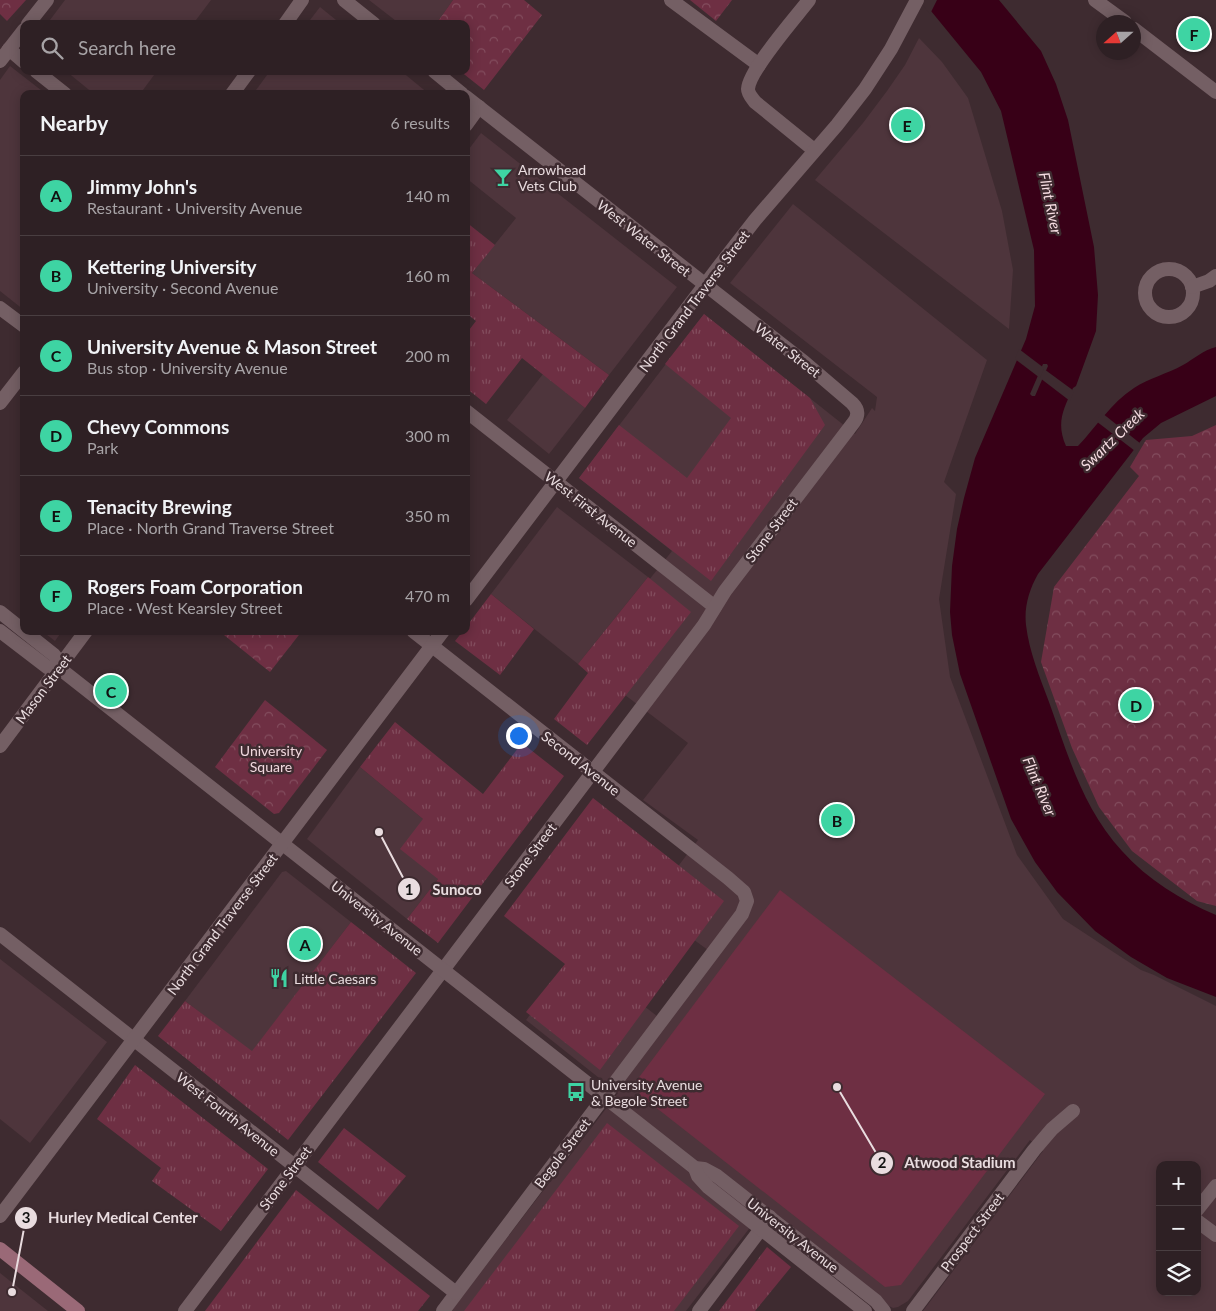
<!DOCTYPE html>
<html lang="en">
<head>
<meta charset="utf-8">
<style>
	body { margin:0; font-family:Lato,sans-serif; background:#3a2d31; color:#f1f3f6 }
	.controls { position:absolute; right:15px; bottom:15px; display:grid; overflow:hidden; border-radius:10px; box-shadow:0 2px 12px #0003 }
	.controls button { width:45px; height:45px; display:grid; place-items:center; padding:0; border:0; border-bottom:1px solid #493e41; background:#2e2024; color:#f1f3f6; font:25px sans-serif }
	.compass { position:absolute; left:1096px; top:15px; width:45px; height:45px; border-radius:50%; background:#2e2024; box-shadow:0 2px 12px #0003; rotate:249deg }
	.you { position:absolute; left:518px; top:735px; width:18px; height:18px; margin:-12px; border:4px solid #fff; border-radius:50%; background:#1a73e8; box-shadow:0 0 0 8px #1a73e833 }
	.badge { display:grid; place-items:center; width:32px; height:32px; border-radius:50%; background:#3ed4a3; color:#111; font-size:16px; font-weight:700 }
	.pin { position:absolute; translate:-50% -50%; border:2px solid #fff; box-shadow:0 1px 5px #0006 }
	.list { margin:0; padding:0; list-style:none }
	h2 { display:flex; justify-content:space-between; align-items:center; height:65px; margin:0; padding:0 20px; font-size:21px }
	h2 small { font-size:16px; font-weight:400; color:#a7a3a6 }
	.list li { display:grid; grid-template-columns:32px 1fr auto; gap:15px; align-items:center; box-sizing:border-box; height:80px; padding:0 20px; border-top:1px solid #493e41 }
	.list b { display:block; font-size:19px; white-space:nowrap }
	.list p { margin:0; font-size:16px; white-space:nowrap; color:#a7a3a6 }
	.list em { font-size:16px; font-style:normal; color:#a7a3a6 }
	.icon { flex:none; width:28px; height:28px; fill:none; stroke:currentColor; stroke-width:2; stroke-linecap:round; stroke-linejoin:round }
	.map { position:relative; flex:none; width:1216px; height:1311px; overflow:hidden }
	.search { position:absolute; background:#2e2024; box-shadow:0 2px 12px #0003; left:20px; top:20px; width:450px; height:55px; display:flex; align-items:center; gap:12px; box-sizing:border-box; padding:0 18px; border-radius:10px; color:#a7a3a6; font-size:19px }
	.panel { position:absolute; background:#2e2024; box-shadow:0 2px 12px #0003; left:20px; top:90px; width:450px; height:545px; border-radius:10px }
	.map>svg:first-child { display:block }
</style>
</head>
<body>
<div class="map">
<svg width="1216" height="1311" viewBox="0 0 1216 1311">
	<defs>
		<pattern id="grass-tufts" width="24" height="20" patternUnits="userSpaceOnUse" patternTransform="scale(1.25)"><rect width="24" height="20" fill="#6e2f43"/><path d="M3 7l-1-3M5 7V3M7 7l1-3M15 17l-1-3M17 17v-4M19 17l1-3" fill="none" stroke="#834d5e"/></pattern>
		<pattern id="park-crowns" width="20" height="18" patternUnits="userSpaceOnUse" patternTransform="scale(1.25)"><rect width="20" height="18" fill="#6e2f43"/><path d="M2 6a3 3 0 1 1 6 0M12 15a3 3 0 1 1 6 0" fill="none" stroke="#834d5e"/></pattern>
	</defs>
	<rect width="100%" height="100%" fill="#3e2b30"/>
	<g fill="#4e353c" fill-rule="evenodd">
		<path d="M65 0H211L193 24H47Z"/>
		<path d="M369 0H453L436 24H400Z"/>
		<path d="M320 7 341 24H307Z"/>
		<path d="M919 38 942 62 968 98 1002 211 1013 270 1009 329 815 180 863 123 887 91 905 65Z"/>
		<path d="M10 66 46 94H24V310L0 291V80Z"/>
		<path d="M66 71H157L140 94H94Z"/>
		<path d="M270 71H401L429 94H253Z"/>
		<path d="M481 133 677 287 609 375 472 273 516 218 466 178V153Z"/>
		<path d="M793 204 987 360 944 482 956 494 939 599 950 677 1017 855 1063 919 1141 970 1154 975 1216 1006V1311H923L1043 1151 1030 1140 908 1301 898 1307 893 1308 889 1306 765 1208 686 1311H451L618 1093 526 1020 577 954 666 1023 716 956 648 906 698 840 643 800 688 743 583 663 672 551 579 478 704 314 855 434 872 408 875 411 877 397 730 283ZM1160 1165H1197V1292H1160Z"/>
		<path d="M543 374 585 408 549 454 507 420Z"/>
		<path d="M557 507 648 577 578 664 491 594Z"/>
		<path d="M42 631H62L55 641Z"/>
		<path d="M360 767 423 819 438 879 407 919 307 839Z"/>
		<path d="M286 871 351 922 252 1052 185 1001 282 872Z"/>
		<path d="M0 959 107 1042 30 1143 0 1119Z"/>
		<path d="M0 1273 48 1311H0Z"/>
	</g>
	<g fill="url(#grass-tufts)">
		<path d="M466 222 495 245 472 273 609 375 585 408 522 358 486 404 466 388V334L476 321 466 313Z"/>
		<path d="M704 314 810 398 825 425 711 581 579 478 619 425 687 478 731 418 665 364Z"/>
		<path d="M648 577 691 612 587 745 554 719 588 673 578 664Z"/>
		<path d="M491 594 534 629 500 675 455 641 463 631H466V627Z"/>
		<path d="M395 722 483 794 522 743 564 776 438 943 407 919 438 879 400 849 423 819 360 767Z"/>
		<path d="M593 798 724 901 600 1070 526 1012 565 964 504 916Z"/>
		<path d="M351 922 416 973 288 1140 158 1036 185 1001 252 1051Z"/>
		<path d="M135 1065 268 1169 221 1231 152 1181 161 1168 97 1119Z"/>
		<path d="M607 1123 739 1226 674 1311H464Z"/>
		<path d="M344 1128 406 1176 378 1210 318 1162Z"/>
		<path d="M296 1190 430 1296 418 1311H205Z"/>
		<path d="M767 1247 791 1267 755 1311H719Z"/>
	</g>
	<g fill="url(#park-crowns)">
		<path d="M0 0H26L7 21 0 14Z"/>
		<path d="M453 0H524L542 15 484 90 460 71H466V24H436Z"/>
		<path d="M690 0H732L716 21Z"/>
		<path d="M1216 425V906L1197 901 1132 851 1099 807 1072 748 1041 662 1054 587 1139 476 1130 467 1146 440 1192 436Z"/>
		<path d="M219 631H302L270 672Z"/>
		<path d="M265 700 327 750 279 813 274 814 215 767Z"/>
	</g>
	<path fill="#6e2f43" d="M780 890 1045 1094 901 1285 885 1287 640 1095 637 1080Z"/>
	<path fill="#380017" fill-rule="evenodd" d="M922 0H999L1041 51 1056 84 1068 120 1094 247 1098 295 1096 331 1076 386 1073 388C1063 410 1056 423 1066 446H1078C1097 426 1111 403 1134 388 1149 378 1167 374 1183 365 1194 359 1203 350 1216 347V396L1161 423 1143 438 1038 574C1029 590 1024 607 1026 625 1029 651 1040 678 1049 702 1068 755 1083 809 1122 851 1148 880 1181 900 1216 915V997L1167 978 1131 957 1095 931 1057 892 1035 862 1011 819 960 674 952 635 950 612 952 566 957 529 964 498 975 458 1026 339 1035 306 1034 250 1001 111 981 72ZM1043 364H1047L1048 366 1035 396H1032L1030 394Z"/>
	<g fill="#3e2b30">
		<path d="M919 0H937L930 14Z"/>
		<path d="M1019 349 1044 368 1040 378 1015 359Z"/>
		<path d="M1044 369 1074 391 1070 401 1040 378Z"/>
		<path d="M1102 413 1141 444 1135 451 1096 421Z"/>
	</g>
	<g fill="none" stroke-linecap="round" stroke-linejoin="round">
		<g stroke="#745f64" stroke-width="14">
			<path d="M344 0 374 24"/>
			<path d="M671 0 759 65"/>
			<path d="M809 0C796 17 749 70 748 89 748 94 752 98 755 102L814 150"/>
			<path d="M285 24 302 0"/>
			<path d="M9 49 24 62"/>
			<path d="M36 71 65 94"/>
			<path d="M434 71 462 94"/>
			<path d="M232 94 249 71"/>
			<path d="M466 125 479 107"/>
			<circle cx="1169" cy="293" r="24"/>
			<path d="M1192 287 1209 281 1216 276"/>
			<path d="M0 308 24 326"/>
			<path d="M0 403 24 372"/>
			<path d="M466 411 715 607"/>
			<path d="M413 631 728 878 744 892 747 901 742 914 443 1311"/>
			<path d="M0 746 86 631"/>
			<path d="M0 934 456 1293"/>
			<path d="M1197 1210 1216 1186"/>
			<path d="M1197 1221 1216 1235"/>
			<path d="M185 1311 704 625 725 591 854 422C859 415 858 409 852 403L804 362 466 97"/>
			<path d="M699 1311 770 1217"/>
			<path d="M913 1311 1034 1150 1052 1129 1073 1111"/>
		</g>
		<g stroke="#745f64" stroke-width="14">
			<path d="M1095 0 1125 22"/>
			<path d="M28 24 47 0"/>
			<path d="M1134 29 1216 92"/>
			<path d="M0 61 24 30"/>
			<path d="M466 600 720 265 755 220 837 125 865 89 891 49 917 0"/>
			<path d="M0 612 54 655 58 660 59 668 695 1168 704 1169 717 1176 876 1301 884 1311"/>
			<path d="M0 631 47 667 53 669 59 668"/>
			<path d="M695 1168 698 1176 708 1187 865 1311"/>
			<path d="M0 1216 443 631"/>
		</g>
		<path stroke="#9a6977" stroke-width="14" d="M0 1249 78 1311"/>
	</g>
	<defs>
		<g id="bar-bare" transform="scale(1.5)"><path d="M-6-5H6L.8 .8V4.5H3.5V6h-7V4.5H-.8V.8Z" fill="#3ed4a3" stroke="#3e2b30" stroke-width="2.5" paint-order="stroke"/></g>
		<g id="restaurant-bare" transform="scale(1.5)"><path d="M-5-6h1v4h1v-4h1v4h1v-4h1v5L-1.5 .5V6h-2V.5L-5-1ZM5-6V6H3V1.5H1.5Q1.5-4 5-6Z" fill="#3ed4a3" stroke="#3e2b30" stroke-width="2.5" paint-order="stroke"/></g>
		<g id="bus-bare" transform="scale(1.5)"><path d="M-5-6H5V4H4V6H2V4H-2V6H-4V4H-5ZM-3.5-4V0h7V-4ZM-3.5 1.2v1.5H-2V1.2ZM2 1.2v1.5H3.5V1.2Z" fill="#3ed4a3" stroke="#3e2b30" stroke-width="2.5" paint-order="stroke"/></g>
	</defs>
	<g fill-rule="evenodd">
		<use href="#bar-bare" x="503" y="177"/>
		<use href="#restaurant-bare" x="279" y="978"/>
		<use href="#bus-bare" x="576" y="1092"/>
	</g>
	<g text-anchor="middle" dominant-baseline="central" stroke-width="5" stroke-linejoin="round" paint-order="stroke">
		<g font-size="14" fill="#e9dcdf" stroke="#3e2b30" text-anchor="start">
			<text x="518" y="169">Arrowhead<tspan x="518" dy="16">Vets Club</tspan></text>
			<text x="294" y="978">Little Caesars</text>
			<text x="591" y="1084">University Avenue<tspan x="591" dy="16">&amp; Begole Street</tspan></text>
		</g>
		<g font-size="14" fill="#e9dcdf" stroke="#3e2b30">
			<text transform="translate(644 238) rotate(38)">West Water Street</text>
			<text transform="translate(694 301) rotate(-53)">North Grand Traverse Street</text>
			<text transform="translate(788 350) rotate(38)">Water Street</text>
			<text transform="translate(591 509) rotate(38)">West First Avenue</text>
			<text transform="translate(771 530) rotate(-53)">Stone Street</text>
			<text transform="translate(43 689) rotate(-53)">Mason Street</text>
			<text transform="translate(581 763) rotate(38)">Second Avenue</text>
			<text transform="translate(530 855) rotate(-53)">Stone Street</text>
			<text transform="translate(377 918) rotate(38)">University Avenue</text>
			<text transform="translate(222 924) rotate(-53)">North Grand Traverse Street</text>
			<text transform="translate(228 1114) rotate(38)">West Fourth Avenue</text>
			<text transform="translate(562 1153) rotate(-53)">Begole Street</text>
			<text transform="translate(285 1178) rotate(-53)">Stone Street</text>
			<text transform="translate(972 1232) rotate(-53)">Prospect Street</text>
			<text transform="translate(793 1235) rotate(38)">University Avenue</text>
		</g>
		<g font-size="14" fill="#f1d8de" stroke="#3e2b30">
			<text x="271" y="750">University<tspan x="271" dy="16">Square</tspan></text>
		</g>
		<g font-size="15" font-style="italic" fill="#f6dde2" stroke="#3e2b30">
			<text transform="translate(1051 203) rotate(78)">Flint River</text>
			<text transform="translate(1112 439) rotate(-44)">Swartz Creek</text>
			<text transform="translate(1040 786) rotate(67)">Flint River</text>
		</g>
	</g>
	<path fill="none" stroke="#e9dcdf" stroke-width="2" d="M379 832L409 889M837 1087L882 1163M12 1292L26 1218"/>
	<g fill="#e9dcdf" stroke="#3e2b30" stroke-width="2">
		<circle cx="379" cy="832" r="5"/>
		<circle cx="837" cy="1087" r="5"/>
		<circle cx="12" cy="1292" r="5"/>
		<circle cx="409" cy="889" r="12"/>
		<circle cx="882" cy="1163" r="12"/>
		<circle cx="26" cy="1218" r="12"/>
	</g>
	<g font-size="15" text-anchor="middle" font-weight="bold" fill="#111">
		<text x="409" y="895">1</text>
		<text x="882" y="1168">2</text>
		<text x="26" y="1223">3</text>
	</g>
	<g font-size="15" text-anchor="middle" font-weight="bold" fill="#e9dcdf" stroke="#3e2b30" stroke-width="5" stroke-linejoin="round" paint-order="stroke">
		<text x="457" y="895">Sunoco</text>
		<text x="960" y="1168">Atwood Stadium</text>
		<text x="123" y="1223">Hurley Medical Center</text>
	</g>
</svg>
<div class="controls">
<button>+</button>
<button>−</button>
<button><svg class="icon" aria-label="layers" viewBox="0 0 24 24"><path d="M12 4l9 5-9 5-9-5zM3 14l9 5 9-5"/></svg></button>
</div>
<svg class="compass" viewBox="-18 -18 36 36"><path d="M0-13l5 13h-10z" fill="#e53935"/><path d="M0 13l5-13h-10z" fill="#a7a3a6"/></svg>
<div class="you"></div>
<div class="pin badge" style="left:305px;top:944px">A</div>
<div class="pin badge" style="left:837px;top:820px">B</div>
<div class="pin badge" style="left:111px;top:691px">C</div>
<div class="pin badge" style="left:1136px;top:705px">D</div>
<div class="pin badge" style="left:907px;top:125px">E</div>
<div class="pin badge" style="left:1194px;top:34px">F</div>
<div class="search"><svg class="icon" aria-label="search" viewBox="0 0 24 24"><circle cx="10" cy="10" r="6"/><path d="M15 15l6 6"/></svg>Search here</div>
<section class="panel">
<h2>Nearby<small>6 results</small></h2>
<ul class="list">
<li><span class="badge">A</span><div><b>Jimmy John's</b><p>Restaurant · University Avenue</p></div><em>140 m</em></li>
<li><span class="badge">B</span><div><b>Kettering University</b><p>University · Second Avenue</p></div><em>160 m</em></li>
<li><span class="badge">C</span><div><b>University Avenue &amp; Mason Street</b><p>Bus stop · University Avenue</p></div><em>200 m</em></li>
<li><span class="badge">D</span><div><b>Chevy Commons</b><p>Park</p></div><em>300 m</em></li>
<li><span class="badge">E</span><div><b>Tenacity Brewing</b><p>Place · North Grand Traverse Street</p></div><em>350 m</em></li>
<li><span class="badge">F</span><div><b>Rogers Foam Corporation</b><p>Place · West Kearsley Street</p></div><em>470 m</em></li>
</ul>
</section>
</div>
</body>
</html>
